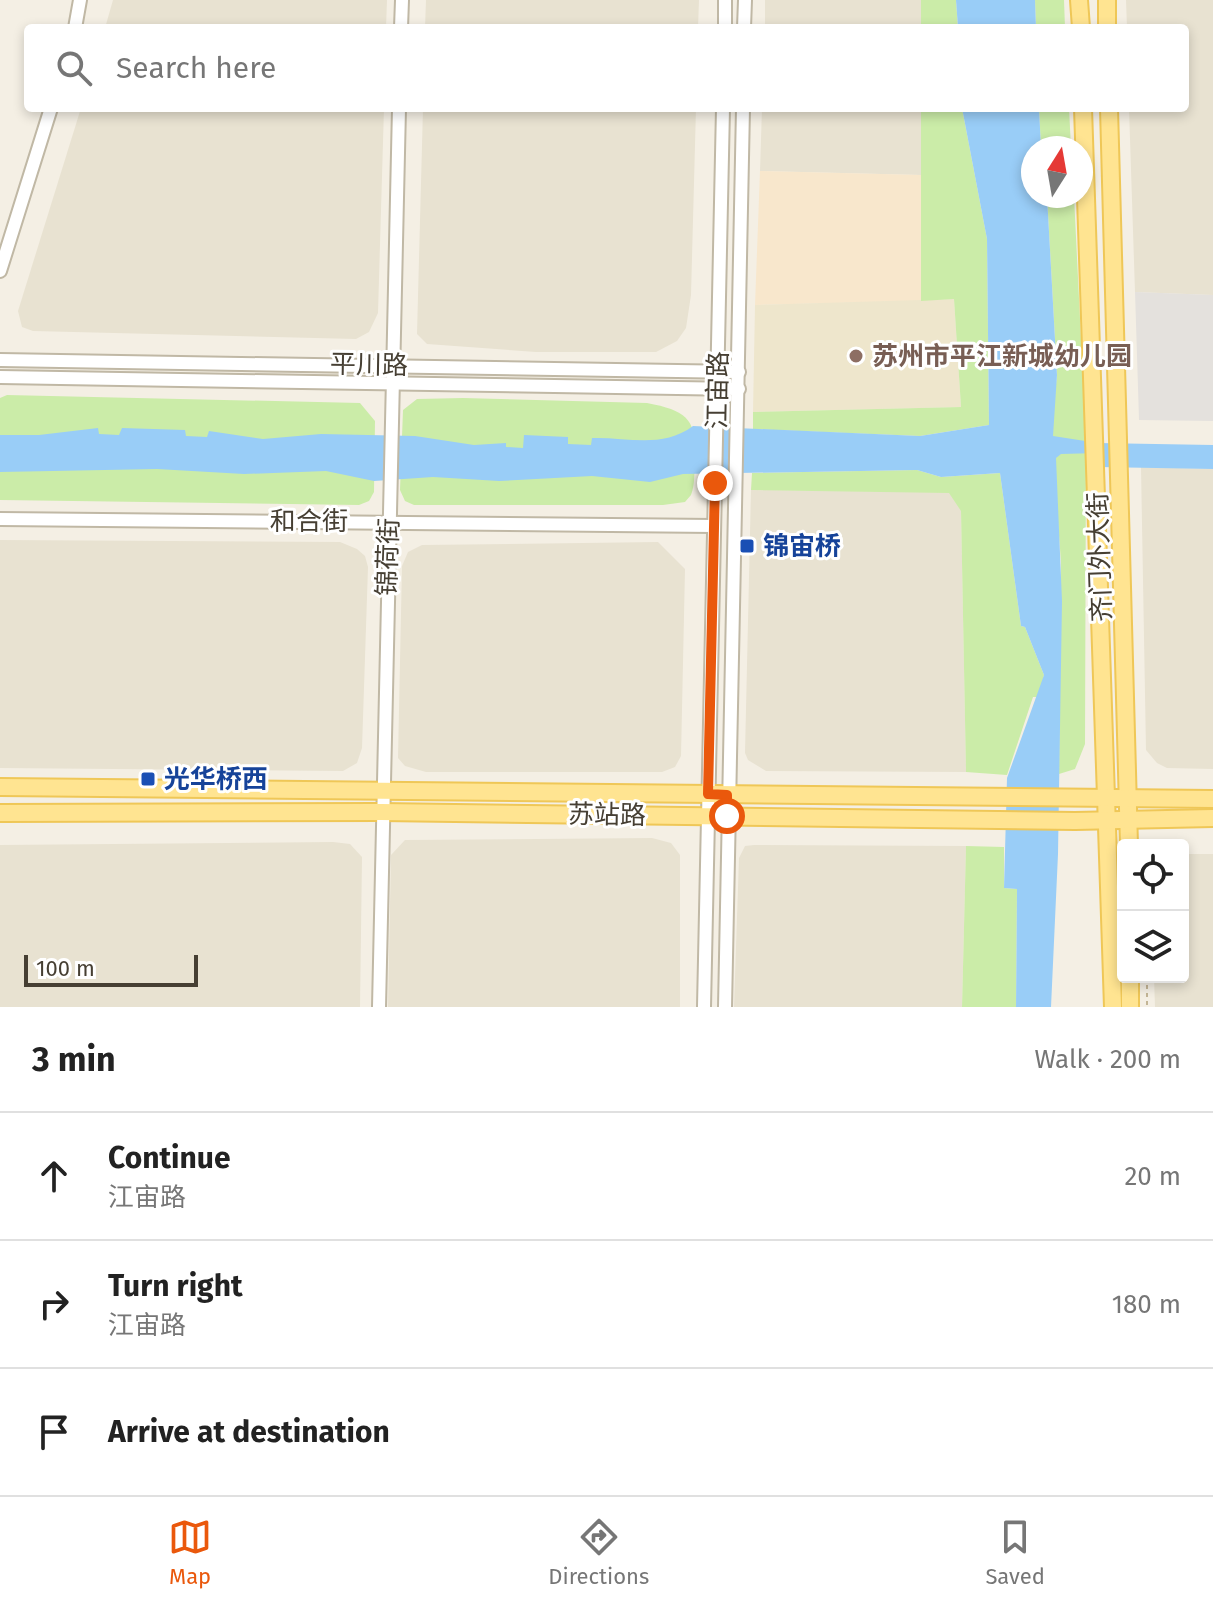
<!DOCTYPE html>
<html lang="en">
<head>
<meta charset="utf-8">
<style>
	body { margin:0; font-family:"Fira Sans","Noto Sans SC",sans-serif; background:#f6f6f6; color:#222 }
	.controls { position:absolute; right:24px; bottom:24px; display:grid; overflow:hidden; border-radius:8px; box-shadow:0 4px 12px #0003 }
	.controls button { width:72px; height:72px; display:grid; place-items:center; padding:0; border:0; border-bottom:2px solid #e0e0e0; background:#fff; color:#222; font:40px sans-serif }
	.compass { position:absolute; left:1021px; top:136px; width:72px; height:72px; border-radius:50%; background:#fff; box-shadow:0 4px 12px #0003; rotate:11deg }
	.scale { position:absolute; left:24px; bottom:20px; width:174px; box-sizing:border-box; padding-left:8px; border:4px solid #463f33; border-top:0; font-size:22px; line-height:28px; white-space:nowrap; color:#463f33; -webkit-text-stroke:6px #fff; paint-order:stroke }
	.stop { position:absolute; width:24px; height:24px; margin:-18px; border:6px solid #ea580c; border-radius:50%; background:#fff }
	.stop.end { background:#ea580c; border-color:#fff; box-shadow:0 2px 8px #0008 }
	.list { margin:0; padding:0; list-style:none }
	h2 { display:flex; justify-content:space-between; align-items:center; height:104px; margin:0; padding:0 32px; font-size:34px }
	h2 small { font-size:26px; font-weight:400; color:#767676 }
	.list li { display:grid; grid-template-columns:52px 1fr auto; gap:24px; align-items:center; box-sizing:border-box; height:128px; padding:0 32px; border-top:2px solid #e0e0e0 }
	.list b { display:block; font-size:30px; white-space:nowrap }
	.list p { margin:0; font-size:26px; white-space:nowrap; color:#767676 }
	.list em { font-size:26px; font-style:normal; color:#767676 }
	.icon { flex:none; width:44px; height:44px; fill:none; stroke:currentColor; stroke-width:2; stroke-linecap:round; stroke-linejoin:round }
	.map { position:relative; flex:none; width:1213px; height:1007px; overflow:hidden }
	.search { position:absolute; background:#fff; box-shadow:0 4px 12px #0003; left:24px; right:24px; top:24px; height:88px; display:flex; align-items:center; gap:20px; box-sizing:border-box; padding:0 28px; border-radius:8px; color:#767676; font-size:30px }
	.sheet { height:488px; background:#fff }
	nav { display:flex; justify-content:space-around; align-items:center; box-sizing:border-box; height:112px; border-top:2px solid #e0e0e0; background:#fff; font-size:22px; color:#767676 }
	nav a { display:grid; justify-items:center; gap:4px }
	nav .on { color:#ea580c }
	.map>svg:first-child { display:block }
</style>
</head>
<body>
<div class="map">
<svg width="1213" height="1007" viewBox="0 0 1213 1007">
	<rect width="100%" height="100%" fill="#f4efe4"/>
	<g fill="#e8e2d1">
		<path d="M113 0H387L386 28H105Z"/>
		<path d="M426 0H699L698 28H425Z"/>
		<rect x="765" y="0" width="156" height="28"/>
		<path d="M1126 0H1213V295L1135 292 1129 108H1185V28H1127Z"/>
		<path d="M81 108H384L378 313 369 332 356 339 33 331 22 327 18 311Z"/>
		<path d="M423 108H696L691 295 686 328 677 341 656 352H536L427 344 417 334Z"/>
		<path d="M762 108H921V175L760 171Z"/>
		<path d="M1141 467 1213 469V769L1167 768 1157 763 1146 750Z"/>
		<path d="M751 490 949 492 961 510 966 772 766 771 748 760 745 753Z"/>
		<path d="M0 540 340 542 357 549 365 556 368 567 362 748 357 763 343 771 0 768Z"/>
		<path d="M658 542 685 569 681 756 675 767 662 772H426L405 766 398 758 402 566 408 552 422 545Z"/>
		<path d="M652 838 671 843 680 855V1007H388L391 855 405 840Z"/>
		<path d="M333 842 350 844 362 857 360 1007H0V845Z"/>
		<path d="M754 845 966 846 962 1007H734L739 858 745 846Z"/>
		<path d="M1183 854H1213V1007H1155L1154 977H1183Z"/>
	</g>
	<path fill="#f8e7cc" d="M760 171 921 175V301L755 305Z"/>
	<path fill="#eee6cc" d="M954 299 961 407 753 412 755 305Z"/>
	<g fill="#cbeca8">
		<path d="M921 0H956L958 28H921Z"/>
		<path d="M1035 0H1064L1065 28H1036Z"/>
		<path d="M921 108H962L987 239 989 425 920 436 753 429V412L961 407 954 299 921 301Z"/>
		<path d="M1039 108H1069L1071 148H1041Z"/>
		<path d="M1047 196H1074L1086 442 1085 744 1075 769 1059 774 1061 562 1051 430 1057 375Z"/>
		<path d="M7 395 360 403 375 421 374 492 369 501 359 505 0 500V398Z"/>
		<path d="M463 398 647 403C690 411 697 421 695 463 694 474 695 485 691 495L685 502 663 505H414L405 501 400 490 403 410 417 399Z"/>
		<path d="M917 470 941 477 1000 473 1021 626 1025 627 1044 675 1039 697H1033L1007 775 966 772 961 511 949 493 751 490 752 473Z"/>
		<path d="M966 846 1004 847V888L1017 889 1016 1007H962Z"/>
	</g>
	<path fill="#e4e1dd" d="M1135 292 1213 295V421L1139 420Z"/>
	<g fill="#99cdf7">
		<path d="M956 0H1035L1036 28H958Z"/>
		<path d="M962 108H1039L1041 148H1033V196H1047L1057 375 1053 436 1098 443 1213 445V469L1099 467 1098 453 1061 454 1056 458 1062 601 1058 854 1051 1007H1016L1017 889 1004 888 1007 778 1044 675 1025 627 1021 626 1000 473 941 477 917 470 683 474 650 482 592 476 499 481 433 477 374 481 326 471 244 474 157 469 0 472V435H39L98 428 99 434 119 435 122 428 185 430 186 436 207 437 209 431 263 439 321 434 415 436 474 445 506 443V447L523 448 524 435 568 437V444L591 445 592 438C628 437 662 449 693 426L920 436 989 425 987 239Z"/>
	</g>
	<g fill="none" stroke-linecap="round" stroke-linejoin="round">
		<g stroke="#c0b8a5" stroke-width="16">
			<g id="minor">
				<path d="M75 28 80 0"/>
				<path d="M401 28 402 0"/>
				<path d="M725 28V0"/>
				<path d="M744 28 745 0"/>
				<path d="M0 271 51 108"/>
				<path d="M0 360 739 372"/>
				<path d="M0 377 739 389"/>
				<path d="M0 519 714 526"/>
				<path d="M379 1007 399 108"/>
				<path d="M704 1007 723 108"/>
				<path d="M725 1007 743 108"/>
			</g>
		</g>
		<g stroke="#efc757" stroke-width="20">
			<g id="major">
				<path d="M1079 0 1081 28"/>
				<path d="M1107 0V28"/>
				<path d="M1083 108 1113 1007"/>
				<path d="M1109 108 1129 845"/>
				<path d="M0 787 1213 799"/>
				<path d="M0 813 381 812 1075 821 1213 818"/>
				<path d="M1130 977V1007"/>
			</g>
		</g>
		<path stroke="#c3b595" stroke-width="2" stroke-dasharray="4 4" stroke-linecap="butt" d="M1147 977V1007"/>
		<use href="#minor" stroke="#fff" stroke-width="12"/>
		<use href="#major" stroke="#ffe491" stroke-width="16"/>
	</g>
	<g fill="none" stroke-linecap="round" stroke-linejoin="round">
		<path stroke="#ea580c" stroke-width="10" d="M715 483 708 794 727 795V816"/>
	</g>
	<circle fill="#8d6e63" stroke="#fff" stroke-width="3" cx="856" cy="356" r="8"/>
	<g fill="#1a4fb4" stroke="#fff" stroke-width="3">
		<rect x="739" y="538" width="16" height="16" rx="4"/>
		<rect x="140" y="771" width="16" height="16" rx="4"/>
	</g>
	<g text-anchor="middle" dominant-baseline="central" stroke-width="6" stroke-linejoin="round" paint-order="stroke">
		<g font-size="26" font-weight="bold" fill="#785e54" stroke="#fff" text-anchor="start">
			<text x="872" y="356">苏州市平江新城幼儿园</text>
		</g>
		<g font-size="26" fill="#463f33" stroke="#fff">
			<text transform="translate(369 365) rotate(1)">平川路</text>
			<text transform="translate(718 390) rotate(-89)">江宙路</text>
			<text x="309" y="521">和合街</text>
			<text transform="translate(388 557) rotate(-88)">锦荷街</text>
			<text transform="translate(1100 557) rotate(-92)">齐门外大街</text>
			<text transform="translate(607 815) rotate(1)">苏站路</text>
		</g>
		<g font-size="26" font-weight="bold" fill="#164399" stroke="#fff" text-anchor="start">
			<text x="763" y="546">锦宙桥</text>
			<text x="164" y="779">光华桥西</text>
		</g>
	</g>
</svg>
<div class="controls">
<button><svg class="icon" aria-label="locate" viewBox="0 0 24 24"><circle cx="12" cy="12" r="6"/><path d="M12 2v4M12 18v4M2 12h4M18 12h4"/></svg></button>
<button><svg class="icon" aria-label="layers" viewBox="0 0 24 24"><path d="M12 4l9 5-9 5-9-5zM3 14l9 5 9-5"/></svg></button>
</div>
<svg class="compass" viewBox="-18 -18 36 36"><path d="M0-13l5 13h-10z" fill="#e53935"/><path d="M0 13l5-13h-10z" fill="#767676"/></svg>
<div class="scale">100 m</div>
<div class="stop" style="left:727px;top:816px"></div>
<div class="stop end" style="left:715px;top:483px"></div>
<div class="search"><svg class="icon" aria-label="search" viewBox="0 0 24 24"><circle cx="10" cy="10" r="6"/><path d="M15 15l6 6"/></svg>Search here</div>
</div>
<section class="sheet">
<h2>3 min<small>Walk · 200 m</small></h2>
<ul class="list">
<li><svg class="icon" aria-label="ahead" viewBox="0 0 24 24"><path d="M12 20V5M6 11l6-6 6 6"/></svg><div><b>Continue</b><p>江宙路</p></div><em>20 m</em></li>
<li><svg class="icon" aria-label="right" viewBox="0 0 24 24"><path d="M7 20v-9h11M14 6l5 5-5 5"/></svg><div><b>Turn right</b><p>江宙路</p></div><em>180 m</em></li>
<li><svg class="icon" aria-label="arrive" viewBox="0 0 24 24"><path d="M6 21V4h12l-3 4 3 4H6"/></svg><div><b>Arrive at destination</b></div></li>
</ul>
</section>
<nav>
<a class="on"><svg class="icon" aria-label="map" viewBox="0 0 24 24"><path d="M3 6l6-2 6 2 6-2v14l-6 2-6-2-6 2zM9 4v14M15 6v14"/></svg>Map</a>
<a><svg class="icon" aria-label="directions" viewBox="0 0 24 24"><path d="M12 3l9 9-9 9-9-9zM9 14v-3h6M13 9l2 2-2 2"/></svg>Directions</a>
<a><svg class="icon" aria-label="saved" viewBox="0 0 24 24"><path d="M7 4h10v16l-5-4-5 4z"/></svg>Saved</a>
</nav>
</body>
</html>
